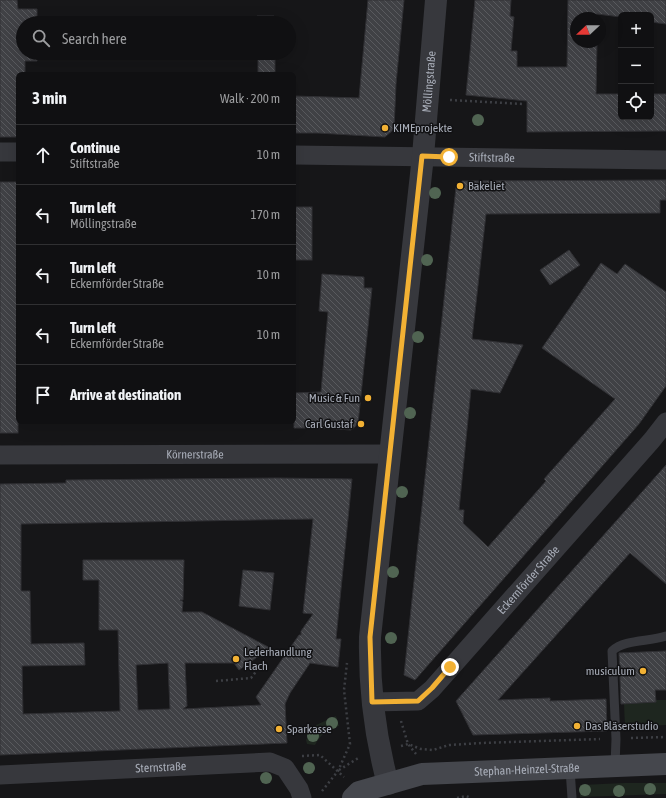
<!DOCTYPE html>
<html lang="en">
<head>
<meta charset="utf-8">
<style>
	body { margin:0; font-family:"Asap Condensed",sans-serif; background:#1e1e20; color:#f1f3f6 }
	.controls { position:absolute; right:12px; top:12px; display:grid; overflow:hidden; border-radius:6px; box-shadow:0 4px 16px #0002 }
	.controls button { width:36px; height:36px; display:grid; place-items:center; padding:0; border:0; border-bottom:1px solid #303032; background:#101012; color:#f1f3f6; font:20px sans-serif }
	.compass { position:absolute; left:570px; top:12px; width:36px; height:36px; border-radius:50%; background:#101012; box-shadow:0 4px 16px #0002; rotate:248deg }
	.stop { position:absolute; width:12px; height:12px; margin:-9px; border:3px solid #f2b134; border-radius:50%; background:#fff }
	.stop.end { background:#f2b134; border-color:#fff; box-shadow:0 1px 4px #0008 }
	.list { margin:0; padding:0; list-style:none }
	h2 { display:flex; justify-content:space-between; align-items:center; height:52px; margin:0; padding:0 16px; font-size:17px }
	h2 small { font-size:13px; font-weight:400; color:#9c9d9f }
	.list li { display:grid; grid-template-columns:26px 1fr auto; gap:12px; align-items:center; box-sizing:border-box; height:60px; padding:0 16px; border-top:1px solid #303032 }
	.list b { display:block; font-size:15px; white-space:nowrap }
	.list p { margin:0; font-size:13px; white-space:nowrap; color:#9c9d9f }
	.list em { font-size:13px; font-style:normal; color:#9c9d9f }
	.icon { flex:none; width:22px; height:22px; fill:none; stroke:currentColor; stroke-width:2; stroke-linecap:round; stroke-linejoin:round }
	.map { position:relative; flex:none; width:666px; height:798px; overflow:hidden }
	.search { position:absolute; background:#101012; box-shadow:0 4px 16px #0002; left:16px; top:16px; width:280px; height:44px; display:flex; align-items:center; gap:10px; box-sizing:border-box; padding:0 14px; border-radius:22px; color:#9c9d9f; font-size:15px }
	.panel { position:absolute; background:#101012; box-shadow:0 4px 16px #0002; left:16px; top:72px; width:280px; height:352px; border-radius:6px }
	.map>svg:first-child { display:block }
</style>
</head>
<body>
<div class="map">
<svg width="666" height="798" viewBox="0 0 666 798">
	<defs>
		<pattern id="building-back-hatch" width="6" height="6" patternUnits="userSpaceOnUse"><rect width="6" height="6" fill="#404145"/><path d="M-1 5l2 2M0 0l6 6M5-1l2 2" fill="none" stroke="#595a5e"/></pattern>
	</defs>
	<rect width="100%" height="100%" fill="#161618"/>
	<g fill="#1e261f">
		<path d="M656 700H666V725L625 727 624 704 656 702Z"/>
		<path d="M336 716 339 726C327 729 321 734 315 745L307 744 306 740 316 725Z"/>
		<path d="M625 783H666V794L580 797V785Z"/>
	</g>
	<g fill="url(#building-back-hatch)" stroke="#303034" fill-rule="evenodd">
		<path d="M0 0H17L18 9H37V23H23V53H37V61H25V74H18V137H0Z"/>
		<path d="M368 0H404L396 84 394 129 385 137 318 133H294V96L359 98Z"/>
		<path d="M475 0H511L510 16 514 17 511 51H517V67H567L568 0H666V24L651 22V15H621V17L597 14V18H576V42H597L596 94H621V117H651V94H666V131L527 132V101L466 95Z"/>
		<path d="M257 16H274V23H258Z"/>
		<rect x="258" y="53" width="17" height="21"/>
		<path d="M666 180V200H660V213L486 214 472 339 523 345 500 393 471 389 459 510H464L463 523 488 547 546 481 544 479 615 399 542 348 601 263 617 274 625 264 666 292V386L639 424 415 680 404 675 456 187 462 181Z"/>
		<rect x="0" y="182" width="18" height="251"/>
		<rect x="294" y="207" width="18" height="53"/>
		<path d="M569 250 580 265 550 285 540 270Z"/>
		<path d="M322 274 364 277V288H372L358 424 351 430 324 428H294V393L321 392 328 312 319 311Z"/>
		<path d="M666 465V584L630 553 498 700 550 698V701L606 699 607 731 473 735 456 701Z"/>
		<path d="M276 478 352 479 336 639H341L338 667 310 663 290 693 285 704 287 743 0 755V484L66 483V480ZM313 519 303 613 313 614 301 631V635H299L256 697 261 705 183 709 187 706 185 663H234L239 670 270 648 202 612H182L183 602 180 600H183L184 560H83V580H99V630H118L120 711 23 714 22 666 85 665 84 643 31 644 30 591H21V524ZM168 663 170 709 138 710 136 665Z"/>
		<path d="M243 570 274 573 270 610 239 606Z"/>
		<path d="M666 651V690H655L656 702 621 704 619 653Z"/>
	</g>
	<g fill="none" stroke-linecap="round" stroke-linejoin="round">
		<g stroke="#3d3f44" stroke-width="2.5" stroke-dasharray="2 3" stroke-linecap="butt">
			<path d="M450 100 523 104"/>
			<path d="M216 681 251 678 261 665"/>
			<path d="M401 721 408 744 416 754"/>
			<path d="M631 738 666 737"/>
			<path d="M401 746 408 744 421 749 433 750 449 745 482 743 600 739"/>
			<path d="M302 756 320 755 344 777"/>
			<path d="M339 770 360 757"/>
			<path d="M322 791 338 771 350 744 344 690 347 663"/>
			<path d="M457 798 466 796 471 798"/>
		</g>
		<g stroke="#37383d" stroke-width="9">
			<path d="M615 766 616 739 612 651C625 639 649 642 666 636"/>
			<path d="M570 769 572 798"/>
		</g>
		<g stroke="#37383d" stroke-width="19">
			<path d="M0 152H18"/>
			<path id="s1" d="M294 155 666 160"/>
			<path id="s2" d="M0 455 391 454"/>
			<path id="s3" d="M372 702 418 701 432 689 652 440 666 422"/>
			<path id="s4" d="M0 775 270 762 285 768 299 789 302 798"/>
		</g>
		<path stroke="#37383d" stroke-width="22" id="s5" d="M388 784C375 736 369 687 370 637L423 156 436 0"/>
		<path stroke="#45474d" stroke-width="22" id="s6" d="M353 798 359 792 422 774 666 764"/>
	</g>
	<g fill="#506452">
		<circle cx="478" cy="120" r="6"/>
		<circle cx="435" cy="193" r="6"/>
		<circle cx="427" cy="260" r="6"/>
		<circle cx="418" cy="337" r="6"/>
		<circle cx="410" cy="413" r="6"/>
		<circle cx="402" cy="492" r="6"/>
		<circle cx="393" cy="572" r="6"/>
		<circle cx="391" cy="638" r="6"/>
		<circle cx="332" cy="723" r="6"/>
		<circle cx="313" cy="736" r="6"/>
		<circle cx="309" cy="768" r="6"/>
		<circle cx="266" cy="778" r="6"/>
		<circle cx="650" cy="789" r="6"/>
		<circle cx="585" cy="790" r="6"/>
		<circle cx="619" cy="791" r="6"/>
	</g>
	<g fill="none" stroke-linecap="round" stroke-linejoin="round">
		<path stroke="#f2b134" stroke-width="5" d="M449 157 422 156 370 637 372 702 418 701 432 688 450 667"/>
	</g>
	<g fill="#f2b134" stroke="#111113" stroke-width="1.5">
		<circle cx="385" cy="128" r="4"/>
		<circle cx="460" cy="186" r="4"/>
		<circle cx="368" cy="398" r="4"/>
		<circle cx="361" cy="424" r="4"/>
		<circle cx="236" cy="659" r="4"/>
		<circle cx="643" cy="671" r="4"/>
		<circle cx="577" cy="726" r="4"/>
		<circle cx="279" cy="729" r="4"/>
	</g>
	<g text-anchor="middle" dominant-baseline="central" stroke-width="3" stroke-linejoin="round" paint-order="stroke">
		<g font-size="12" fill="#a8adb8" stroke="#111113">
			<text stroke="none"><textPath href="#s5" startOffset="707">Möllingstraße</textPath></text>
			<text stroke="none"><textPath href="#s1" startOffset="198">Stiftstraße</textPath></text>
			<text stroke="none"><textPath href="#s2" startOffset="195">Körnerstraße</textPath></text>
			<text stroke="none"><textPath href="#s3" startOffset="210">Eckernförder Straße</textPath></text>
			<text stroke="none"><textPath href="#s4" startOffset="161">Sternstraße</textPath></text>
			<text stroke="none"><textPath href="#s6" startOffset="179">Stephan-Heinzel-Straße</textPath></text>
		</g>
		<g font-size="12" fill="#a8adb8" stroke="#111113" text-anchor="start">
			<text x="393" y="128">KIMEprojekte</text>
			<text x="468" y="186">Bakeliet</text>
			<text x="360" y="398" text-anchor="end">Music &amp; Fun</text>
			<text x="353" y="424" text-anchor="end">Carl Gustaf</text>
			<text x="244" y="652">Lederhandlung<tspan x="244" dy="14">Flach</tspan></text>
			<text x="635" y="671" text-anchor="end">musiculum</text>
			<text x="585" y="726">Das Bläserstudio</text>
			<text x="287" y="729">Sparkasse</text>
		</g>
	</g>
</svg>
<div class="controls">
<button>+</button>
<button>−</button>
<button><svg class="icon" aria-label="locate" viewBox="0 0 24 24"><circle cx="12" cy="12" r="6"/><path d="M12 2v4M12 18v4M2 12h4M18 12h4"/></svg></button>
</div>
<svg class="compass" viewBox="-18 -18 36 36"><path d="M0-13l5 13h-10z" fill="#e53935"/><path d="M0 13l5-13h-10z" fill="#9c9d9f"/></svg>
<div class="stop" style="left:449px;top:157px"></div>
<div class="stop end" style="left:450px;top:667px"></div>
<div class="search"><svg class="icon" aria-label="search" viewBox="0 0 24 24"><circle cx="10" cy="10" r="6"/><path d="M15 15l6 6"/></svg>Search here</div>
<section class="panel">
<h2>3 min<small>Walk · 200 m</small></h2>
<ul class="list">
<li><svg class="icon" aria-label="ahead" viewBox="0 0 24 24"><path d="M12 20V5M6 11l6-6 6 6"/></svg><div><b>Continue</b><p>Stiftstraße</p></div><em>10 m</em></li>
<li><svg class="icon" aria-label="left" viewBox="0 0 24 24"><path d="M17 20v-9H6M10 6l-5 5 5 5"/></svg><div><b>Turn left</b><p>Möllingstraße</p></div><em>170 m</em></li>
<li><svg class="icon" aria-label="left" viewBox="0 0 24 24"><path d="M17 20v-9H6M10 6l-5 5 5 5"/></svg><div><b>Turn left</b><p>Eckernförder Straße</p></div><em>10 m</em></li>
<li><svg class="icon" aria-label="left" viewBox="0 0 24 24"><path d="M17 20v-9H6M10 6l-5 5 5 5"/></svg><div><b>Turn left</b><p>Eckernförder Straße</p></div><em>10 m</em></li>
<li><svg class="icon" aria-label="arrive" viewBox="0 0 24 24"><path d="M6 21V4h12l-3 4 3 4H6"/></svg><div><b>Arrive at destination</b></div></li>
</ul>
</section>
</div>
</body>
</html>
